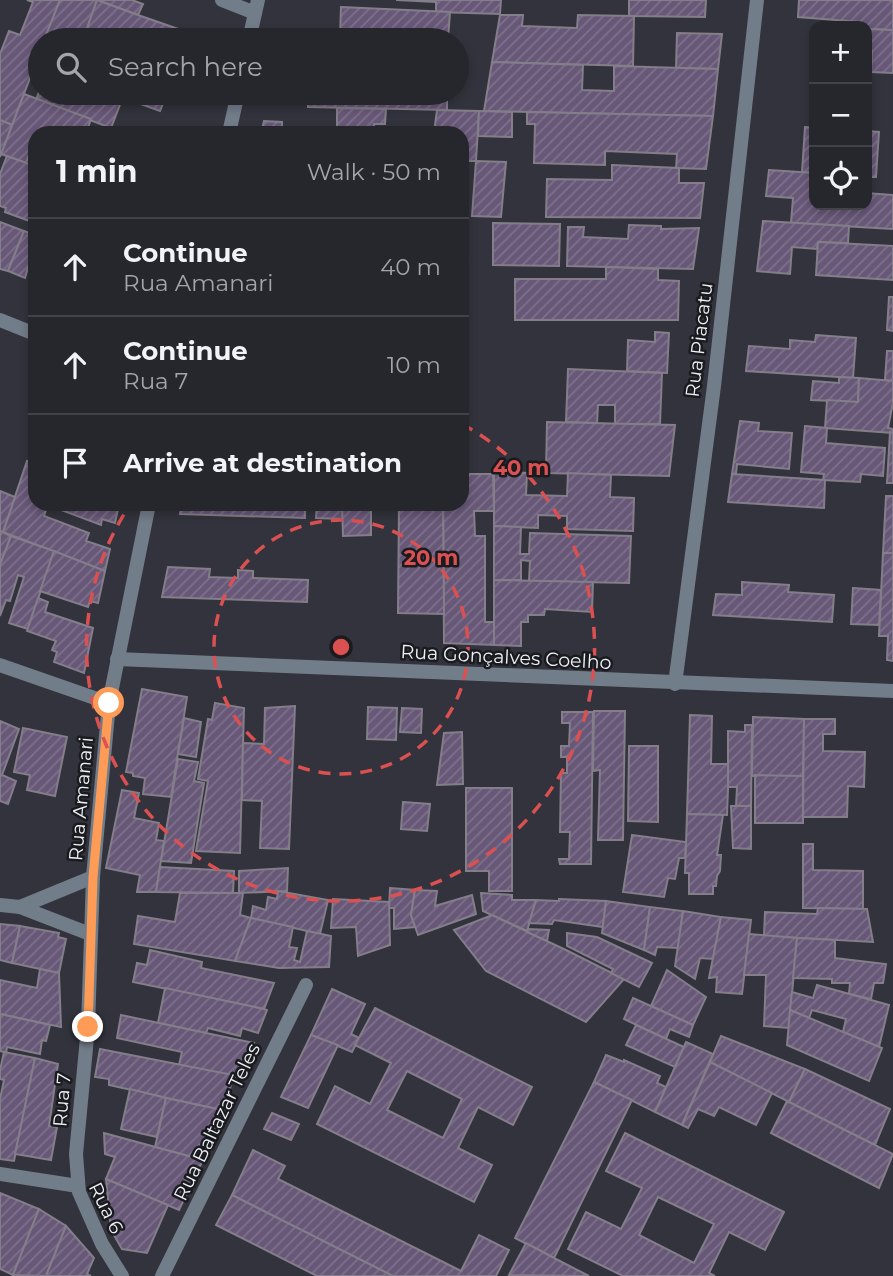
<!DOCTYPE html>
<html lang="en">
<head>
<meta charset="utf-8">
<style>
	body { margin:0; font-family:Montserrat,sans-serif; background:#323239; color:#f1f3f6 }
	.controls { position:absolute; right:21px; top:21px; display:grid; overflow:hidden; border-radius:14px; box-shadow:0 4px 10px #0003 }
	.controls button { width:63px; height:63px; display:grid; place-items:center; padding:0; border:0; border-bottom:2px solid #424349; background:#26262d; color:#f1f3f6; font:35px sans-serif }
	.stop { position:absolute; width:21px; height:21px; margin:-16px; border:5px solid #fe9c57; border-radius:50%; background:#fff }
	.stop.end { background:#fe9c57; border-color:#fff; box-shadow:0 2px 7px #0008 }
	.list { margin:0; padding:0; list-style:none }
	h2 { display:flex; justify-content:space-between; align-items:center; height:91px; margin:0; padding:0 28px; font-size:30px }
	h2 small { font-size:23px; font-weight:400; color:#a4a5aa }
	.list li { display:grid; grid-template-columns:46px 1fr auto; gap:21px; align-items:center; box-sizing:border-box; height:98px; padding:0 28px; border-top:2px solid #424349 }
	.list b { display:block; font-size:26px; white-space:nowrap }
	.list p { margin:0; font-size:23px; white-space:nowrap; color:#a4a5aa }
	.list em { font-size:23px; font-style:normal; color:#a4a5aa }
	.icon { flex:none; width:38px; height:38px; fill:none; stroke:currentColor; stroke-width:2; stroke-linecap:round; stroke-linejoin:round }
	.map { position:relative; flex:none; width:893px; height:1276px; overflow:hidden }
	.search { position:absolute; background:#26262d; box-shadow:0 4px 10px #0003; left:28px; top:28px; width:441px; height:77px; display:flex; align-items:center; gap:18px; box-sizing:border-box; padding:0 24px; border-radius:38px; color:#a4a5aa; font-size:26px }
	.panel { position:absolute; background:#26262d; box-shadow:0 4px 10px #0003; left:28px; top:126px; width:441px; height:385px; border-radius:21px }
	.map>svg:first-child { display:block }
</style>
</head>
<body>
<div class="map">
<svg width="893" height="1276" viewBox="0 0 893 1276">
	<defs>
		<pattern id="building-hatch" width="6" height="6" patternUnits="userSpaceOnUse" patternTransform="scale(1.75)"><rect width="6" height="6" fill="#685878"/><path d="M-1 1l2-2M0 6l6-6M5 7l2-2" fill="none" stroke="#7e708c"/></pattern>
	</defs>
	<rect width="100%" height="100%" fill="#32333c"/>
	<g fill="url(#building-hatch)" stroke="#837e89" stroke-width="2" fill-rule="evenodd">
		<path d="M27 0H60L45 40H40V52L12 125 0 120V54L9 31 20 35 33 2Z"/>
		<path d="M60 0H132L143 4 138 15 97 0 83 40H61L46 35Z"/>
		<path d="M97 0 138 15 210 40H83Z"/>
		<path d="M396 0H501L500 14 436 12V2Z"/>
		<path d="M629 0H706L705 17 629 16Z"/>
		<path d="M799 0H893V30L867 29V26H860L861 22 798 17Z"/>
		<path d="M341 7 450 12 448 40H415V37L332 40 333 37H340Z"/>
		<path d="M500 15H523L522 26 577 28 578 15 634 16 633 66 492 62Z"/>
		<path d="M867 29 893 30V73L871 72 872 51H867Z"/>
		<path d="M677 33 722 34 718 69 676 68Z"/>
		<path d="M492 62 583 65 582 90 614 91V66L718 69 713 116 484 111Z"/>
		<path d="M40 89V93H110L123 97 111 128 36 100Z"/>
		<path d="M110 93H167L160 111Z"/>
		<path d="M309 93H447V110L308 107Z"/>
		<path d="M24 94 91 119 86 133H35V148L32 147 26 163 1 154Z"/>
		<path d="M337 108 386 109 385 124H374V133H261L264 121 282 122V129L337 130Z"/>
		<path d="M437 110 479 111 476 161H462V133H434Z"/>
		<path d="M479 111 512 112V137L478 136Z"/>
		<path d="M527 112 713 116 706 169 676 168 677 154 605 151V165L534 163 535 124H527Z"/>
		<path d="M0 120 12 125 0 157Z"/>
		<path d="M805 127 814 128V173L802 172Z"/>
		<path d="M867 131 879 132 876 177H867Z"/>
		<path d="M7 156 35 166V223L5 212 6 208 0 206V174Z"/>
		<path d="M476 161 506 162 501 217 472 216Z"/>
		<path d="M612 165 679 168V183H704L700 218 546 217 547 179 612 180Z"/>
		<path d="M769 170 814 173V205H867V193L893 195V229L791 223 793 198 766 196Z"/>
		<path d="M763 221 849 226 848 243 818 242 817 249 792 247 790 274 757 271Z"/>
		<path d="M0 222 24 231 8 271 0 269Z"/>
		<path d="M493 223 560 224 559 266 493 265Z"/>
		<path d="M629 225 661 226V229L699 228 693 269 567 266 568 227H584L583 237 628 239Z"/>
		<path d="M24 231 35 235V266L29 264 25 278 8 271Z"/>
		<path d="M818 242 893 246V280L816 275Z"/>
		<path d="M462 264H468L462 302Z"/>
		<path d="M606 267 658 269V280L679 281 678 320H515V279H606Z"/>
		<path d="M889 297H893V331L887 330Z"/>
		<path d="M655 332 669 333 667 373 627 371 628 340 655 342Z"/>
		<path d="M816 335 856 338 853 378 746 371 749 346 790 349V340L815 342Z"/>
		<path d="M887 351H893V381L885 380Z"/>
		<path d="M568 369 662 373 660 424H615V405H598L597 423 566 422Z"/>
		<path d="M839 377 859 378 858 402 811 400 813 381 839 383Z"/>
		<path d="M859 378 893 381V403L888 428 893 429V433L825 428 827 400 858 402Z"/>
		<path d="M462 419H468V474H493L494 511H474L475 536H485V622H494V645L444 643 443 504H462Z"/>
		<path d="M740 421 759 423 758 431 792 433 789 469 737 464 736 474H732Z"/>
		<path d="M547 422 675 425 669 476 546 473Z"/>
		<path d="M805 426 827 428 826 443 885 448 883 476 861 474 860 482 823 480 824 474 801 472Z"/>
		<path d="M890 432 893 433V483H887Z"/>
		<path d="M27 461 35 464V504H48L44 516 89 533 86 541 110 549 105 571 3 532Z"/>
		<path d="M494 471 527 473 526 495 567 496 568 473 611 475 610 497 634 498 633 531 567 529V516L538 515V528L494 526Z"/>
		<path d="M732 474 825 480 824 508 728 502Z"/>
		<path d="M0 491 15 497 3 532 0 531Z"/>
		<path d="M886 496H893V553H883Z"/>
		<path d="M63 504H119L115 523 102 519 101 525 61 510Z"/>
		<path d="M182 504H305V518L180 514Z"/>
		<path d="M317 504H342L343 519 316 518Z"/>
		<path d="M342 504H371V535L343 536Z"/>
		<path d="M399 504H443L444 614 398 613Z"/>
		<path d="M494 526 521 527 520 554H529L530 533 631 536 629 583 529 581 530 561 521 560V580H494Z"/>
		<path d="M0 531 11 536 0 565Z"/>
		<path d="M11 536 54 551 28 629 9 623 24 577 18 575 10 601 6 600 0 616V565Z"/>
		<path d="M54 551 105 571 98 603 90 601 88 607 40 591Z"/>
		<path d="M883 553H893V661L887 660 888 636H879Z"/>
		<path d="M168 567 210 569 209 577 238 578V570L253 571V578L308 580 307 602 162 597Z"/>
		<path d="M494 580 593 582 592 612 545 609 544 615H528V622H521V646L494 645Z"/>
		<path d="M742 582 789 585 788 592 834 595 832 622 713 615 716 594 742 595Z"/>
		<path d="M853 588 881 590 879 625 851 624Z"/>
		<path d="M38 598 48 602 45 612 93 628 84 673 54 662 57 652 52 650 56 641 27 631Z"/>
		<path d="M142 689 187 697 171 797 143 794 145 778 133 776V773L126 772Z"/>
		<path d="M215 703 244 708 240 853 196 851 208 781 198 779 208 719 212 720Z"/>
		<path d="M295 706 289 849 260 848 262 801 242 800 243 743 264 744 265 708Z"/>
		<path d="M368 707 397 708 396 740 367 739Z"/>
		<path d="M402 708 422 709 421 733 400 732Z"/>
		<path d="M594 711H625L623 840H598L600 770 593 771Z"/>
		<path d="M562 712H593L591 864H560L559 859H569L570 832H560L561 773H567V757H561V746H569L570 723H562Z"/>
		<path d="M690 715 712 716 711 764H729L727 815 687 814Z"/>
		<path d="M753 717 804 719 803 776H752Z"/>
		<path d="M184 718 201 722 196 757 178 754Z"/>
		<path d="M804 719H835V734H823V751L865 752 864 787 848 786 847 817H803Z"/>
		<path d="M0 721 19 729 2 775 16 781 8 804 0 801Z"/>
		<path d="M745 725H752L751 806H736L737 787H728V731L745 732Z"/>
		<path d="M23 728 67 737 55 796 27 790 30 775 14 772Z"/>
		<path d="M462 732 463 784 437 785 444 733Z"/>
		<path d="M629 746H658V822L628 821Z"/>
		<path d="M178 759 198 762 194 781 204 783 191 863 161 861Z"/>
		<path d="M755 775 803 776V823H755Z"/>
		<path d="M466 788H512V891H489V871H466Z"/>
		<path d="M122 790 139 793 134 818 159 823 156 840 164 841 156 892H137L140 875 106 868Z"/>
		<path d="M403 802 430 804 427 831 401 829Z"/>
		<path d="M731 806H751V849L733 848Z"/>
		<path d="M687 814 723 815 717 855H721L720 871 717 876 716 886H713V894H689V873H685Z"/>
		<path d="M632 835 686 842 685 858H679L675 879 668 878 664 897 623 892Z"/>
		<path d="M803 844H813V870L863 871V909L803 908Z"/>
		<path d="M160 867 234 871 233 893 156 892Z"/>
		<path d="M288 868 287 891 239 893V871Z"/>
		<path d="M390 888 415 890 411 915 415 927 394 929V908H389Z"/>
		<path d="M415 890 437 891 435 906 472 895 476 914 418 935 411 915Z"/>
		<path d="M278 891 328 900 320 934 251 918 253 906 266 910 268 897 277 899Z"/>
		<path d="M180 893H243L240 915 251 918 235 961 134 944 138 916 175 922Z"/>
		<path d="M481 893 512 895V900H536L527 931 483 911Z"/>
		<path d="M333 899 389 902 390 945 358 956 356 927 331 928Z"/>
		<path d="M559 899 606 901 603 927 554 920 552 924 529 923 536 900 559 901Z"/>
		<path d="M606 901 650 907 644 950 602 933Z"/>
		<path d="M650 907 683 911 678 948 657 947 655 955 644 950Z"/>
		<path d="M818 908 867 909 873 942 764 936 765 912 817 914Z"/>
		<path d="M683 911 721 917 713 959 700 958 695 979 675 966Z"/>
		<path d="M492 915 568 951 624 979 586 1022 486 971 454 930Z"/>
		<path d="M721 917 751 920 742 994 716 992 717 977 709 978Z"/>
		<path d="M251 918 293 927 289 947 297 948 294 960 300 962 307 931 331 936 329 967 279 968 235 961Z"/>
		<path d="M0 924 20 926 12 963 0 960Z"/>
		<path d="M20 926 59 933 58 937 66 939 59 973 12 963Z"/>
		<path d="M528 929 549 930 547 941 527 932Z"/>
		<path d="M567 933 597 937 652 963 639 987 611 973 613 969 567 946Z"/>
		<path d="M749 934 797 938 789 1028 764 1026 766 975H744Z"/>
		<path d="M797 938 835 940V958L886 964 883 983H874L871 999 849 994 850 983H832V979L793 978Z"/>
		<path d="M150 950 202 962 201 968 274 983 264 1009 133 982 137 963 147 965Z"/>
		<path d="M40 969 59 973 61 1027 0 1014V980L37 988Z"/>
		<path d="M667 970 706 997 693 1025 651 1006Z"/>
		<path d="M817 985 889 1005 879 1047 843 1032 846 1019 812 1010 809 1018 790 1010 792 992 813 998Z"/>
		<path d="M165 988 264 1009 267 1010 258 1033 242 1028 240 1036 208 1028 206 1033 158 1023Z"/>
		<path d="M332 989 365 1004 351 1034 359 1038 352 1052 311 1035Z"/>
		<path d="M633 998 693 1025 689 1037 670 1029 666 1039 624 1019Z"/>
		<path d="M375 1008 532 1087 513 1125 478 1107 458 1148 492 1165 474 1202 317 1124 335 1086 370 1104 391 1063 355 1045ZM407 1071 462 1099 443 1138 387 1110Z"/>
		<path d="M790 1010 882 1048 869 1081 787 1045Z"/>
		<path d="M0 1014 50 1025 46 1041 42 1040 40 1054 7 1047 6 1053 0 1051Z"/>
		<path d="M121 1015 206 1033 254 1043 241 1078 179 1065 182 1052 117 1038Z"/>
		<path d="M636 1025 684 1047 675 1067 626 1045Z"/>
		<path d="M311 1035 338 1045 308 1108 281 1097Z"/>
		<path d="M721 1036 805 1069 789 1102 710 1062Z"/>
		<path d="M686 1042 713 1054 682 1125 655 1112Z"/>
		<path d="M100 1049 233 1075 225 1111 109 1085V1079L95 1077Z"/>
		<path d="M4 1052 35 1058 14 1161 0 1159V1099L4 1080 0 1079V1070Z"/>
		<path d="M606 1055 624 1062V1060L660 1076 657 1083 666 1087 655 1112 594 1082Z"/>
		<path d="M35 1058 58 1064 49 1126 57 1127 51 1160 15 1154Z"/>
		<path d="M710 1062 772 1093 756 1125 719 1107 714 1116 698 1109 688 1128 682 1125Z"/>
		<path d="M805 1069 890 1109 875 1145 789 1102Z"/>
		<path d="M594 1082 632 1100 554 1258 515 1238Z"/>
		<path d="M130 1089 166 1098 157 1137 121 1129Z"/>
		<path d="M166 1098 227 1111 203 1160 155 1147Z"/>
		<path d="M787 1101 893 1154 879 1188 771 1133Z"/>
		<path d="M272 1113 299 1124 291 1140 264 1129Z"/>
		<path d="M104 1133 203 1160 179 1210 106 1179 115 1157 105 1154Z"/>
		<path d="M625 1133 784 1212 765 1250 729 1232 709 1273 715 1276H623L568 1249 586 1212 621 1229 642 1188 606 1171ZM658 1197 714 1224 694 1263 639 1235Z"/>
		<path d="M253 1150 285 1166 278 1179 461 1271 479 1235 509 1250 496 1276H393L232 1195Z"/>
		<path d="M106 1179 168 1205 147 1253 122 1249 111 1230Z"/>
		<path d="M0 1193 39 1209 13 1275 0 1269Z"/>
		<path d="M232 1195 393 1276H317L216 1225Z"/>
		<path d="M39 1209 66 1226 46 1276 13 1275Z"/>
		<path d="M66 1226 94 1258 87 1274 91 1276H46Z"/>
		<path d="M526 1243 554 1258 589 1276 509 1275Z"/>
	</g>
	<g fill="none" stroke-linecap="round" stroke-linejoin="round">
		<path stroke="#727d8a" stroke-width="14" d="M0 1174 78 1186"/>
		<g stroke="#727d8a" stroke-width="14">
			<path d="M222 0 255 13"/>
			<path d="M249 40 258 0"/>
			<path d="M229 133 238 93"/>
			<path d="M0 320 35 334"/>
			<path d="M117 659 893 691"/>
			<path d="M0 665 109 703"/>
			<path d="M675 684 714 386 757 0"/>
			<path d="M0 905 20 907 90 934"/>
			<path d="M20 907 93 877"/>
			<path d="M122 1276 102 1244 79 1192 76 1154 88 1027 93 877 109 703 149 504"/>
			<path d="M162 1276 306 985"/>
		</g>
	</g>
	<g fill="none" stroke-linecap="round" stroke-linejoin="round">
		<path stroke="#fe9c57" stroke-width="9" d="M88 1027 93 877 109 703"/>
	</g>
	<g fill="none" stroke="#db5051" stroke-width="3.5" stroke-dasharray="12 9">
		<circle cx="341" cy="647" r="127"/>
		<path d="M462 424A254 254 0 1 1 130 505"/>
	</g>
	<g text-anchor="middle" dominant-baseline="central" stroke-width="5" stroke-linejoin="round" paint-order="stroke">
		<g font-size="19" fill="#eff0f6" stroke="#1a1b1f">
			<text transform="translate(699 340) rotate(-83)">Rua Piacatu</text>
			<text transform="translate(506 657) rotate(3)">Rua Gonçalves Coelho</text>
			<text transform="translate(81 799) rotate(-85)">Rua Amanari</text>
			<text transform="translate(62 1100) rotate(-85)">Rua 7</text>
			<text transform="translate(217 1122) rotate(-64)">Rua Baltazar Teles</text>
			<text transform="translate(106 1208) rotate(64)">Rua 6</text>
		</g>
	</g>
	<circle cx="341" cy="647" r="10" fill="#db5051" stroke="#1a1b1f" stroke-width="3.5"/>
	<g font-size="21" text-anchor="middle" font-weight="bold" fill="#db5051" stroke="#1a1b1f" stroke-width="5" stroke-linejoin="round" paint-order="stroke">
		<text x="521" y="475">40 m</text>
		<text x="431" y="565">20 m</text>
	</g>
</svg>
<div class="controls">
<button>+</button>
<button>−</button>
<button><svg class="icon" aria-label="locate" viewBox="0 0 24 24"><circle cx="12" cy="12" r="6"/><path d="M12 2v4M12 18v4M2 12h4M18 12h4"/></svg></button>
</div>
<div class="stop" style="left:109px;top:703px"></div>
<div class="stop end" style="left:88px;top:1027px"></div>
<div class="search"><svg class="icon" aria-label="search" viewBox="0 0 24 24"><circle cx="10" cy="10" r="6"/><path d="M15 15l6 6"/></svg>Search here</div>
<section class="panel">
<h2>1 min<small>Walk · 50 m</small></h2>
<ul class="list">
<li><svg class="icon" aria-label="ahead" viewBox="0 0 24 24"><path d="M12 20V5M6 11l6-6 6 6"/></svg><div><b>Continue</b><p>Rua Amanari</p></div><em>40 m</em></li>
<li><svg class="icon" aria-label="ahead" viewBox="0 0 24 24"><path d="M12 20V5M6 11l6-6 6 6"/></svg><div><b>Continue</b><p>Rua 7</p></div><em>10 m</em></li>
<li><svg class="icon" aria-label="arrive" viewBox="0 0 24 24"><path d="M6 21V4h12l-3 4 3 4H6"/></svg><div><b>Arrive at destination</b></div></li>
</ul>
</section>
</div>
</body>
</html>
